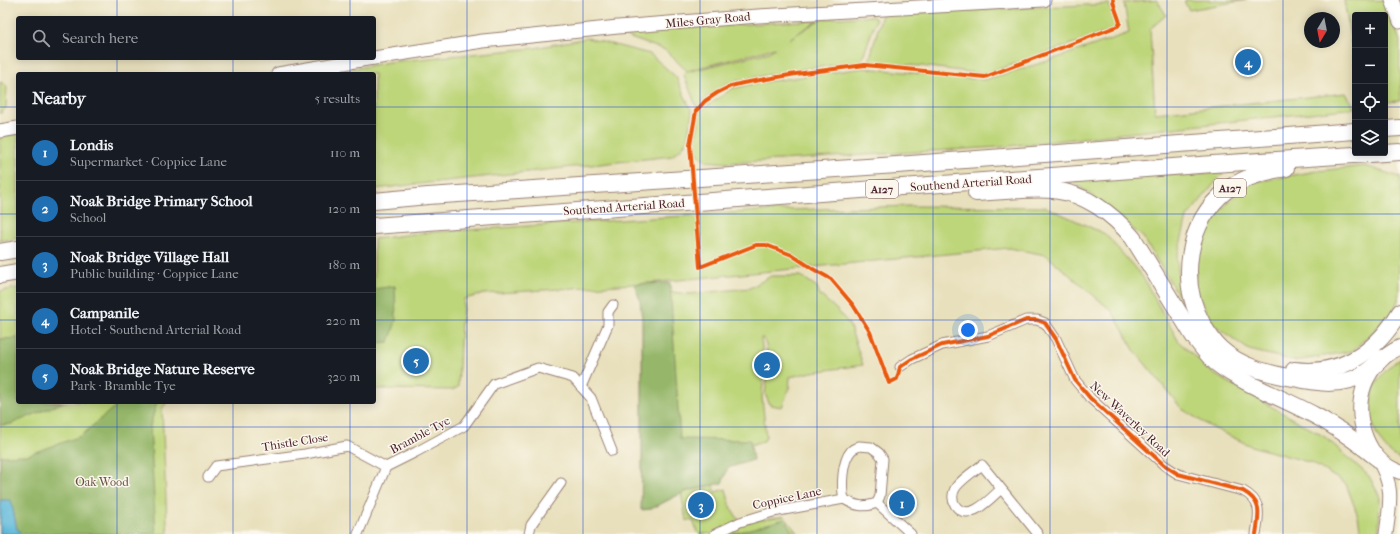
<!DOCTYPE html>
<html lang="en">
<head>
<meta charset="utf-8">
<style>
	body { margin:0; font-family:"IM FELL French Canon",serif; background:#20242c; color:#f1f3f6 }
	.controls { position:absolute; right:12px; top:12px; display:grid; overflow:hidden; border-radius:4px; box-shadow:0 2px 10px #0003 }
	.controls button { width:36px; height:36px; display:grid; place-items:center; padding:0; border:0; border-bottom:1px solid #363941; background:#171b24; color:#f1f3f6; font:20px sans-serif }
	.compass { position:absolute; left:1304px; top:12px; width:36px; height:36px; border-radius:50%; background:#171b24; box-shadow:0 2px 10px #0003; rotate:190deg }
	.you { position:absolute; left:968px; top:330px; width:14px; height:14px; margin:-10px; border:3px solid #fff; border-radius:50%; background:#1a73e8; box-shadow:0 0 0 6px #1a73e833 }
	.badge { display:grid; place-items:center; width:26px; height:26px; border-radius:50%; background:#1f6fb2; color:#fff; font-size:13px; font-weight:700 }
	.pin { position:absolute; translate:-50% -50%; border:2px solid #fff; box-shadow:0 1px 4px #0006 }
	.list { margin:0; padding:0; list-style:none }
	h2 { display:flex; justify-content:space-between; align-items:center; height:52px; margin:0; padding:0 16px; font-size:17px }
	h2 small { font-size:13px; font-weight:400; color:#9ea1a6 }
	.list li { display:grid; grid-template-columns:26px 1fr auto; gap:12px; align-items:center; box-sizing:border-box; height:56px; padding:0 16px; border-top:1px solid #363941 }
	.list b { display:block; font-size:15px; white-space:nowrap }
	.list p { margin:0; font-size:13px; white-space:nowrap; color:#9ea1a6 }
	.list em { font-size:13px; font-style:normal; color:#9ea1a6 }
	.icon { flex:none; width:22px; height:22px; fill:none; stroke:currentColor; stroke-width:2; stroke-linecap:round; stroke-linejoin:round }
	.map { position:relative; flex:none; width:1400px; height:534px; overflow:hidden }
	.search { position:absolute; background:#171b24; box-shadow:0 2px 10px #0003; left:16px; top:16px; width:360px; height:44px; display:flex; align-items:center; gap:10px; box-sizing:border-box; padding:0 14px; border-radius:4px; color:#9ea1a6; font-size:15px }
	.panel { position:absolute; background:#171b24; box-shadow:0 2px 10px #0003; left:16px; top:72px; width:360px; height:332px; border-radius:4px }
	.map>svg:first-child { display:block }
</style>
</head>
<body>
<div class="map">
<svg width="1400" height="534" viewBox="0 0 1400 534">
	<rect width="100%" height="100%" fill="#fbf7ec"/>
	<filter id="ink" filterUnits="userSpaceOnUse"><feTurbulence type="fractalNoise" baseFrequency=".025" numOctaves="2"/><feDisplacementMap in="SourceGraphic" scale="8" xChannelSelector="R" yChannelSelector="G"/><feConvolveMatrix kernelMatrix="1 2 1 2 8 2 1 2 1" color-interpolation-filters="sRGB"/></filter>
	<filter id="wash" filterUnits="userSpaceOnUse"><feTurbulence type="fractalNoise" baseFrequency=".012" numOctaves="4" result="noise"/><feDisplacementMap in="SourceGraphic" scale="16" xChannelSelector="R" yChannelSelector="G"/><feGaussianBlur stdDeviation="0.9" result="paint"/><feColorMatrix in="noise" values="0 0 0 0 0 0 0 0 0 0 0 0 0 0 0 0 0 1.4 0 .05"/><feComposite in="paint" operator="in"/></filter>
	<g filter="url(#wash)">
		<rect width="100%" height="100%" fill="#e8e0bc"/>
		<g fill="#bed67a" stroke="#847a52">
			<path d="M1157 0 1166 15 1150 29 1155 113 1346 93 1355 108 1001 147 728 163 706 161 694 150 700 111 733 88 765 82 864 68 984 80 1048 61 1129 33 1124 3Z"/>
			<path d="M1185 0H1246L1189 10 1185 3Z"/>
			<path d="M1344 0H1386L1400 41V101L1385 102V15H1355V65Z"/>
			<path d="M1109 4 1116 24V29L985 74 921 66 869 62 882 14Z"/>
			<path d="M873 16 876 20 861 62 796 70 735 81 709 95 697 108 683 73 769 52 775 48 760 52 687 71 665 50 613 32 818 20 789 39 821 19Z"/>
			<path d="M587 38 650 54 676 77 692 112 687 140 682 148 672 156 374 189V74H326L388 62 535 48Z"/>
			<path d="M0 82 7 86 6 108 0 114Z"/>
			<path d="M18 133V238L0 241V137Z"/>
			<path d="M1365 166 1400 177V294L1393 313 1352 351 1296 361 1249 350 1213 324 1194 288 1201 230 1248 183 1317 171Z"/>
			<path d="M1223 173 1187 217 1177 258 1181 300 1143 237 1067 176Z"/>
			<path d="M911 206 1046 207 1105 234 1142 276 1179 342 1214 374 1325 437 1369 476 1380 497 1379 534H1361L1358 516 1346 484 1312 463 1251 446 1209 426 1182 409 1134 350 1112 311 1046 255 1009 248 648 283 484 294 464 299 461 324 458 387 453 390 374 389V239L421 233 759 211Z"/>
			<path d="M771 276H801L817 287 820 295 837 310 849 324 863 365 812 372 790 377 789 389 782 407 770 405 765 394 769 366 766 345 763 338H761L765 372 763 382 762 397 766 437 764 441 681 464 653 290 690 294 750 288Z"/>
			<path d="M18 288V402H167L162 409 167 523 168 534H0V291Z"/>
			<path d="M1400 358V459C1375 448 1364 410 1375 386 1381 374 1390 366 1400 358Z"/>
			<path d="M713 485 715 492 726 489 730 506 741 524 751 521 784 516 798 534H699L693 521 686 520 681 493Z"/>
		</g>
		<g fill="#96b76a" stroke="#706b4a">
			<path d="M670 283 680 439 750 440 753 460 728 468 722 483 686 491 651 509 641 510 642 458V320L640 300 634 284Z"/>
			<path d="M395 286 396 321 389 342 374 343V289Z"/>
			<path d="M18 338V402H64L11 424 0 425V339Z"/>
			<path d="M120 402H157L150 426 156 534H0V456L27 455 81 436Z"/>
			<path d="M784 519 794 534H732H733Z"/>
		</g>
		<path fill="#5cb8da" stroke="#536c82" d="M0 500H11L17 529 22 534H0Z"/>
	</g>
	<g filter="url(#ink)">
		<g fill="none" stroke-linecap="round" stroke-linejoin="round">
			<g stroke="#998074" stroke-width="11">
				<g id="street">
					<path d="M900 367 912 359 942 345 988 336 1026 320H1037L1045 323 1056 339 1075 380 1090 398 1164 465 1178 474 1243 491C1263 502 1259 514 1256 534"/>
					<path d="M581 387 608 325V312L613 305"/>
					<path d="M859 446 871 447 879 453 883 459 880 496 877 503C864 508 855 506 844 499 841 487 842 461 851 451 852 449 856 448 859 446Z"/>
					<path d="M208 477 216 466 305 454 347 446 386 467"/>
					<path d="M1001 489C990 499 968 524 955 505 952 500 952 493 956 487 962 479 974 471 982 465L1038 534"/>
					<path d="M877 503 911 534"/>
					<path d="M358 534 386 467 416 452 464 426 494 384 538 368 573 378 591 398 612 451"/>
					<path d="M529 534 531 525 561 483"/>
					<path d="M715 534 740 522 773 512 844 499"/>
				</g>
			</g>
			<g stroke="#998074" stroke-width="15">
				<g id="secondary">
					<path d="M1392 0 1400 22"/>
					<path d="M374 58 483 41 618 27 758 16 1044 0"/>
					<path d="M278 74 373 58"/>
					<path d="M0 131 18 128"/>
					<path d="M1377 458C1395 486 1390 503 1386 534"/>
				</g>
			</g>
			<g stroke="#998074" stroke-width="16">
				<path id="primary" d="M1400 347C1364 365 1352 402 1366 438 1373 455 1383 466 1400 472"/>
			</g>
			<g stroke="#998074" stroke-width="18">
				<g id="highway">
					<path d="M1385 129 1400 128"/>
					<path d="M1286 168C1265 171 1244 177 1227 190 1187 222 1178 281 1203 325 1208 333 1213 342 1221 349 1241 367 1267 373 1293 378 1317 383 1344 388 1366 372 1372 368 1377 363 1382 358"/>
					<path d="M976 193C1001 192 1028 188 1053 190 1085 193 1113 214 1133 238L1194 337C1201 346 1207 355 1216 363 1243 384 1283 398 1314 415 1337 427 1357 442 1377 458"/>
					<path d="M374 201 428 196 897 165 1355 131"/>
					<path d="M374 226 1213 164 1400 152"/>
					<path d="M0 252 18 249"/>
					<path d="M0 275 18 272"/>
					<path d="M1294 370C1342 376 1376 352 1400 312"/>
				</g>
			</g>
			<use href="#street" stroke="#fff" stroke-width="9"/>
			<use href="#secondary" stroke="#fff" stroke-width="13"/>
			<use href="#primary" stroke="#fff" stroke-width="14"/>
			<use href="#highway" stroke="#fff" stroke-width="16"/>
			<g stroke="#fbf7ec" stroke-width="6">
				<path id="cycleway" d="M1113 0C1114 8 1118 15 1120 23L1118 26 985 77 865 65 796 74 743 83 731 86 717 93 705 101 696 111 690 145 700 267 756 245H766L792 255 813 269 831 279 853 305 870 332 889 383 897 379 900 367 912 359 942 345 988 336 1026 320H1037L1045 323 1056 339 1075 380 1090 398 1164 465 1178 474 1243 491C1263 502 1259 514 1256 534"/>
			</g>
			<use href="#cycleway" stroke="#e8590c" stroke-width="4"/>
		</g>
	</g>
	<path fill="none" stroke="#1d4ed8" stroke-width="1" stroke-opacity="0.55" d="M117 0V18M233 0V18M350 0V18M467 0V534M583 0V534M700 0V534M817 0V534M933 0V534M1050 0V534M1167 0V534M1283 0V534M117 58V74M233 58V74M350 58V74M0 107H18M374 107H1355M1385 107H1400M0 214H18M374 214H1400M0 320H18M374 320H1400M117 402V534M233 402V534M350 402V534M0 427H1400"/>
	<g text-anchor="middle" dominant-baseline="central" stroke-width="3" stroke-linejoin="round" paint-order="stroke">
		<g fill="#fbf7ec" stroke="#7f6065" stroke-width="1">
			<rect x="1214" y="179" width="32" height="18" rx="3"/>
			<rect x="866" y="180" width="32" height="18" rx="3"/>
		</g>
		<g font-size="11" font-weight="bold" fill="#4a1f2b">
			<text x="1230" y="188">A127</text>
			<text x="882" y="189">A127</text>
		</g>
		<g font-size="12" fill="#4a1f2b" stroke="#fbf7ec">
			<text transform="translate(708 20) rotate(-5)">Miles Gray Road</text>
			<text transform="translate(971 183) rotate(-4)">Southend Arterial Road</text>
			<text transform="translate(624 207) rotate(-4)">Southend Arterial Road</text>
			<text transform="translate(1130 419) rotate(43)">New Waverley Road</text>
			<text transform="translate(420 435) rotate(-28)">Bramble Tye</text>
			<text transform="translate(295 442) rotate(-9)">Thistle Close</text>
			<text transform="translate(787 498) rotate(-12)">Coppice Lane</text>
		</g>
		<g font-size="12" fill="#674d3f" stroke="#fbf7ec">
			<text x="102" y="482">Oak Wood</text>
		</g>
	</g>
</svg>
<div class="controls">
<button>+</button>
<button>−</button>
<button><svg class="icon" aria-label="locate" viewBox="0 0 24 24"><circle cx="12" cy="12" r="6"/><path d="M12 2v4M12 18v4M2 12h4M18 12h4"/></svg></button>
<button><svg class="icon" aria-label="layers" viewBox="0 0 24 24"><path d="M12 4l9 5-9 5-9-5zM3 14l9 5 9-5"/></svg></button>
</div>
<svg class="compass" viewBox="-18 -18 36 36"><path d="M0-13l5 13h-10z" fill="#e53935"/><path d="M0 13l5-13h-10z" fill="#9ea1a6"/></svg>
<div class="you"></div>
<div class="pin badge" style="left:902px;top:503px">1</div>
<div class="pin badge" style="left:767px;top:365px">2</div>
<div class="pin badge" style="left:701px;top:505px">3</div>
<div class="pin badge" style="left:1248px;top:62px">4</div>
<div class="pin badge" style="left:416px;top:361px">5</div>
<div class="search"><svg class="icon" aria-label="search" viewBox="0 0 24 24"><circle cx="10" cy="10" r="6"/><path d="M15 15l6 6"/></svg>Search here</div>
<section class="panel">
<h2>Nearby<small>5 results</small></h2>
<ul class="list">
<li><span class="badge">1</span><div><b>Londis</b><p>Supermarket · Coppice Lane</p></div><em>110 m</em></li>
<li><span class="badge">2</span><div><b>Noak Bridge Primary School</b><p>School</p></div><em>120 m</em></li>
<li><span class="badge">3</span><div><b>Noak Bridge Village Hall</b><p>Public building · Coppice Lane</p></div><em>180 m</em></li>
<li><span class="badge">4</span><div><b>Campanile</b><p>Hotel · Southend Arterial Road</p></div><em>220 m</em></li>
<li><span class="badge">5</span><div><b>Noak Bridge Nature Reserve</b><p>Park · Bramble Tye</p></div><em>320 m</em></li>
</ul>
</section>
</div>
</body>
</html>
